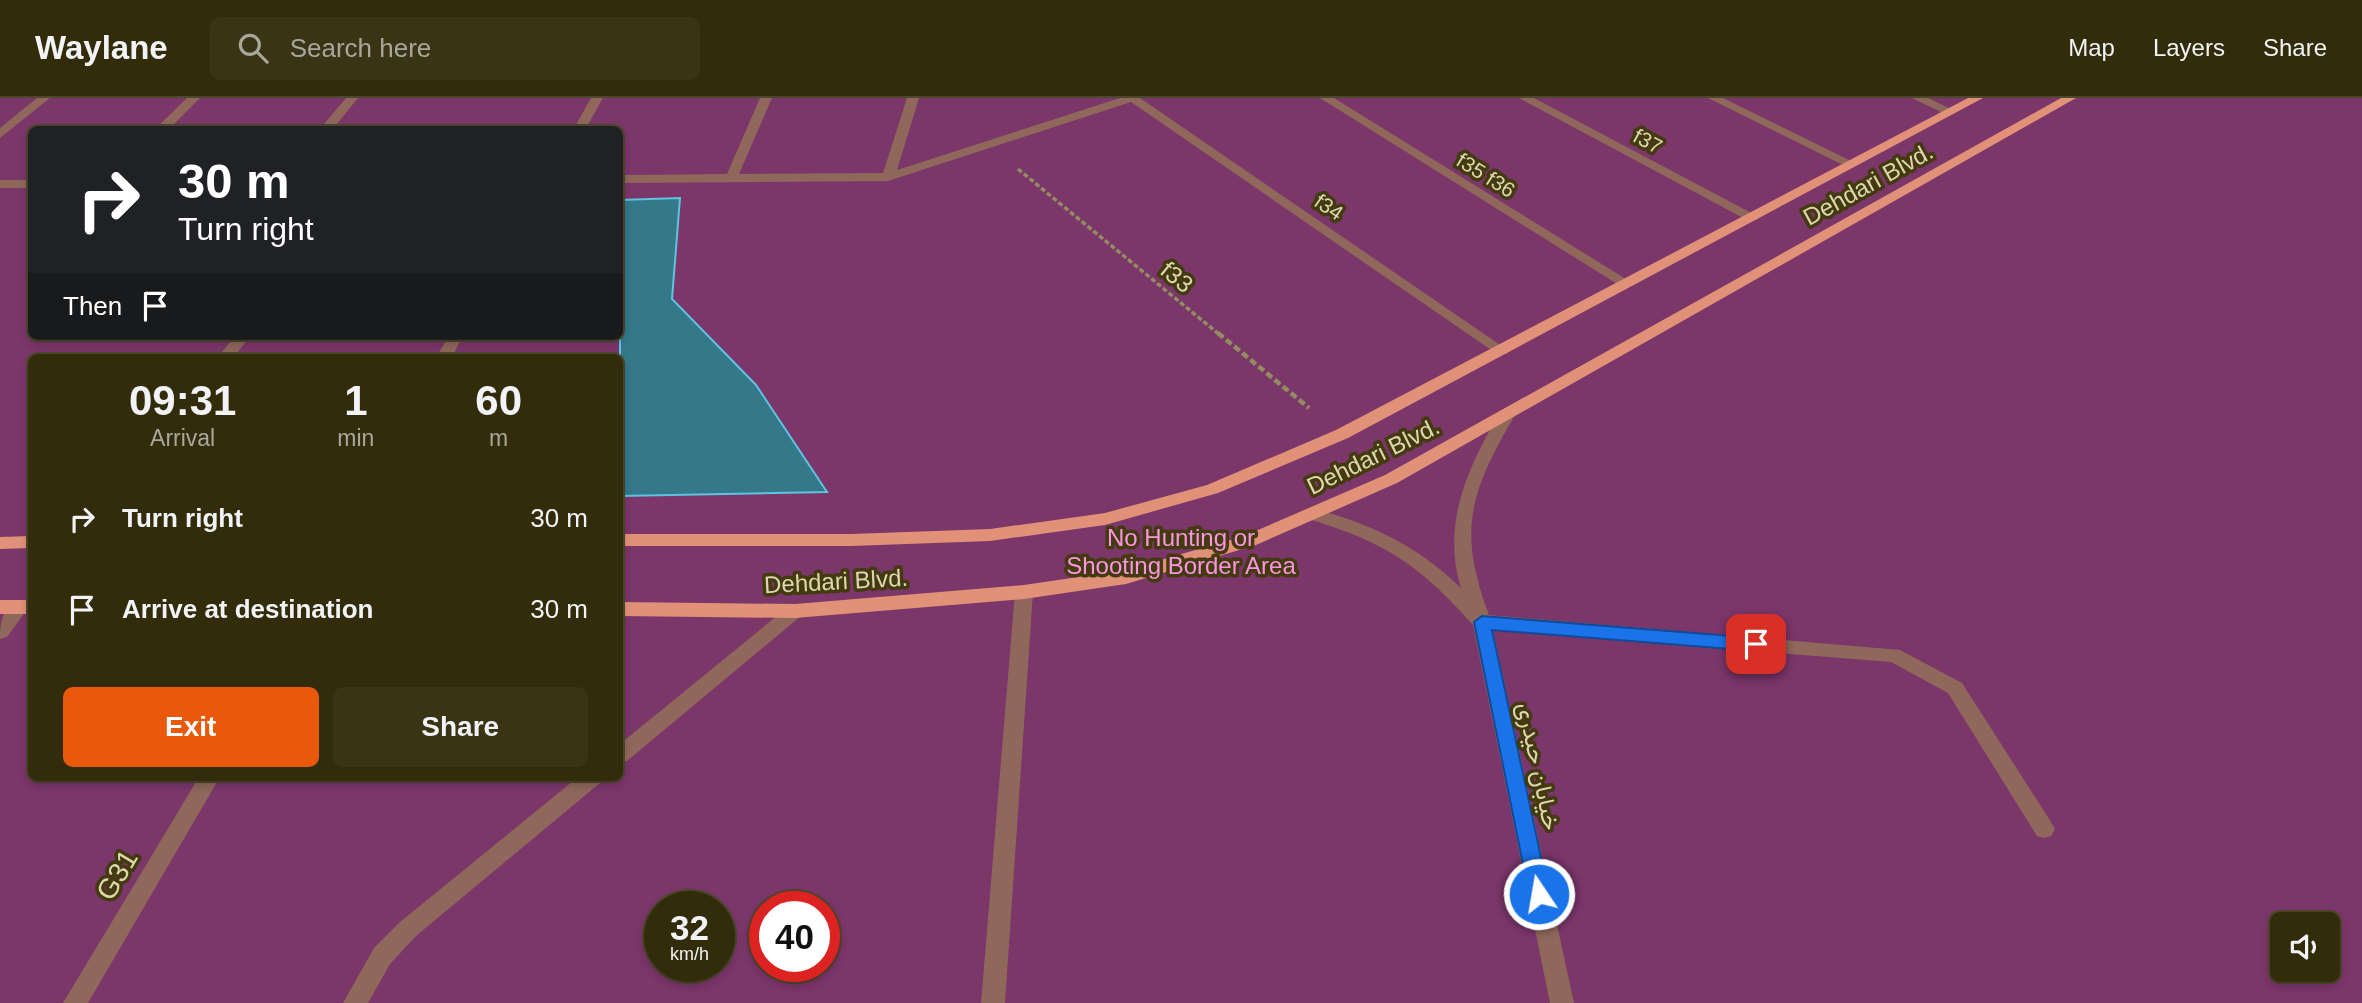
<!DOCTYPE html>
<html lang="en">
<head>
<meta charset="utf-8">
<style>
	:root { --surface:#322c0b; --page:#3a3414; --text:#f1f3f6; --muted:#a8a79d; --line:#4d482c; --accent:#ea580c }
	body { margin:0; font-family:Arial,Vazirmatn,sans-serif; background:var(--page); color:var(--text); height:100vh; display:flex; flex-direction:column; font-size:26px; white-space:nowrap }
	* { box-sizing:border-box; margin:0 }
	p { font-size:23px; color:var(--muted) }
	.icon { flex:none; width:38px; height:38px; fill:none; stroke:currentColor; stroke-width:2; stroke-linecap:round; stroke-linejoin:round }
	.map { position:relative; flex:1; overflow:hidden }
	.panel { position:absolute; left:28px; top:256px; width:595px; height:427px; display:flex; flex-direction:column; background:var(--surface); border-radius:10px; box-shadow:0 4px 10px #0003,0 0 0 2px var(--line) }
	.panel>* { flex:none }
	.guide { position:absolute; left:28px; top:28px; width:595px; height:214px; border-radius:10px; box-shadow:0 4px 10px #0003,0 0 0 2px var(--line); background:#202124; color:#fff; overflow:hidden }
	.fabs { position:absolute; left:2270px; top:814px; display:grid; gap:14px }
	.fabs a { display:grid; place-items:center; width:70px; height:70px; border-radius:10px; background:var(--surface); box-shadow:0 4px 10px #0003,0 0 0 2px var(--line); font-size:35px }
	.speed { position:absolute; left:644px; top:793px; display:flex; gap:14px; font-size:35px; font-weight:700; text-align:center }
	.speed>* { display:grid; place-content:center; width:91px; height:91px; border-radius:50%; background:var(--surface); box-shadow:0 4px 10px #0003,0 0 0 2px var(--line); line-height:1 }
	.speed small { font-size:18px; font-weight:400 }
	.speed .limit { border:10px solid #d22; background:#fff; color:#111 }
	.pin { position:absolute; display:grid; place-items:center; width:60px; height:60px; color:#fff; margin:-30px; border-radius:14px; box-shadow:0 4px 10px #0006 }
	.me { position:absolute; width:77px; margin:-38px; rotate:348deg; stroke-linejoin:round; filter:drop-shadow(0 0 5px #0008) }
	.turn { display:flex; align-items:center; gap:24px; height:147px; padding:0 35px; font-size:32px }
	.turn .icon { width:91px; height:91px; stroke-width:2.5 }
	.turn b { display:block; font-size:49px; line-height:60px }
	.then { display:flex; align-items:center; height:66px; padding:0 35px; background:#0003; gap:14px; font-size:26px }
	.eta { display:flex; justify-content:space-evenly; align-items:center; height:119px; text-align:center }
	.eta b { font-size:42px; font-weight:600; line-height:49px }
	.cta { display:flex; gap:14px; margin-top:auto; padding:14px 35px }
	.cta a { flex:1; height:80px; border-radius:10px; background:var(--accent); color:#fff; font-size:28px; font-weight:600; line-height:80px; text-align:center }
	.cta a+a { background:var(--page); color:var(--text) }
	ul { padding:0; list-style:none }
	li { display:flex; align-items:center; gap:21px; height:91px; padding:0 35px }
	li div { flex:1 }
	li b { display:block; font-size:26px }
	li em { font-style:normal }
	header { display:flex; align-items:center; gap:42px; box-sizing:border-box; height:98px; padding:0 35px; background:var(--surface); border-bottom:2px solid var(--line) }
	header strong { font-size:33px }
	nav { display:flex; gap:38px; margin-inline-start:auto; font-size:24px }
	.search { width:490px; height:63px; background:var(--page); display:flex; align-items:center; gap:18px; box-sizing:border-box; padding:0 24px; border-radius:10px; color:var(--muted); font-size:26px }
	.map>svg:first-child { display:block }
</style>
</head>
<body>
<header>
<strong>Waylane</strong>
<div class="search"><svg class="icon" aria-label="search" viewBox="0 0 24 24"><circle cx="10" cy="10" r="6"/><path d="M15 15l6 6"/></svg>Search here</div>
<nav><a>Map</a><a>Layers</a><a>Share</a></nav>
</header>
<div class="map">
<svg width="2362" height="905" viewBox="0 0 2362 905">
	<rect width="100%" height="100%" fill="#433a0f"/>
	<path fill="#7b366a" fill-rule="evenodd" d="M0 0H2362V905H0ZM32 32H620V238H32ZM32 259H620V679H32ZM660 808H719V868H660ZM765 808H824V868H765ZM2282 826H2328V872H2282Z"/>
	<path fill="#34788a" stroke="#5ec4df" stroke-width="2" d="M680 100 672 201 756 287 827 394 620 398V102Z"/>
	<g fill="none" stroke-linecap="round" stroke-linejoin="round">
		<path stroke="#938b62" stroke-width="3.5" stroke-dasharray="5 2.5" stroke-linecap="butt" d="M1018 71 1220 237"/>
		<path stroke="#938b62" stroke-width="4.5" stroke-dasharray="7 3.5" stroke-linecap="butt" d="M1218 235 1309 310"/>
		<path fill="#8f675b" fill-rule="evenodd" d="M37 0H50L0 40V30Z
			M187 0H200L168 32H154Z
			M346 0H358L332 32H319Z
			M591 0H603L585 32H573Z
			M760 0H772L739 76 883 75 907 0H919L897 72 1120 0H1140L1509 253 1507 256H1497L1131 4 888 83 620 85V77L727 76Z
			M1320 0H1334L1634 186 1627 190 1622 189Z
			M1519 0H1534L1759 119 1757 122H1747Z
			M1708 0H1723L1857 66 1847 69Z
			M1912 0H1928L1957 14 1947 17Z
			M0 82H32V90H0Z
			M235 238H250L234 259H218Z
			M449 238H463L452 259H436Z
			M1507 312 1515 317C1470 394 1457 432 1489 517L1900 552 1962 585 2051 724 2055 731 2051 738 2044 740 2037 738 1948 595 1891 564 1493 532 1574 905H1550L1473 527C1419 466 1383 443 1305 420L1302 416 1311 410C1369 425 1417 447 1461 490 1441 426 1468 368 1501 313Z
			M1024 487 1030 489 1033 494 1005 905H981L1015 494 1018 489Z
			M20 502 26 504 29 509 7 539 0 541C0 525 2 508 20 502Z
			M795 506 801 508 804 513 801 518 627 663 620 665V646L789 508Z
			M199 679H220L88 905H63Z
			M578 679H603L600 685 416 838 390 866 368 905H343L374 850 400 824Z"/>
		<path fill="#e19178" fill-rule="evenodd" d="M1968 0H1983L1348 340 1218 395 1105 427 990 443 851 448H620V436H851L990 431 1105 415 1207 387 1336 332Z
			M2061 0H2076L1397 385 1256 447 1126 486 1024 501 795 520 620 518V504L795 506 1024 487 1126 472 1244 438 1385 377Z
			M32 438V450L0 451V439Z
			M0 502H32V516H0Z"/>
	</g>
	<path fill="#1a73e8" stroke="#114b97" stroke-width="2" d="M1482 518 1756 540 1765 546 1756 553 1492 532 1549 796 1546 803 1539 805 1532 803 1529 796 1474 524Z"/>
	<g text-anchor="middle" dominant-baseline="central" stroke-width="7" stroke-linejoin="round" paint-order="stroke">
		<g font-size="21" fill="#ded6b0" stroke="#433a0f">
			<text transform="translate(1648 43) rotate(28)">f37</text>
			<text transform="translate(1486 77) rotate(32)">f35 f36</text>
			<text transform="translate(1329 109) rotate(34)">f34</text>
		</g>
		<g font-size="24" fill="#ded6b0" stroke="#433a0f">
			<text transform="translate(1868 86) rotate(-29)">Dehdari Blvd.</text>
			<text transform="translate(1177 179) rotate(39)">f33</text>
			<text transform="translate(1373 358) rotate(-26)">Dehdari Blvd.</text>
			<text transform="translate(836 483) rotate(-3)">Dehdari Blvd.</text>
			<text transform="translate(1539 668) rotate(78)">خیابان حیدری</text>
		</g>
		<g font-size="24" fill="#fb95e1" stroke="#433a0f">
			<text x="1181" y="439">No Hunting or<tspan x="1181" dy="28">Shooting Border Area</tspan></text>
		</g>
		<g font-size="28" fill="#ded6b0" stroke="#433a0f">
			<text transform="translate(117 777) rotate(-59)">G31</text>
		</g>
	</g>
</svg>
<div class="fabs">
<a><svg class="icon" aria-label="sound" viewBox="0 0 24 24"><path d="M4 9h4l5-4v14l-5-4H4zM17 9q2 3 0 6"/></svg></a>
</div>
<div class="speed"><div>32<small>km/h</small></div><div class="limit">40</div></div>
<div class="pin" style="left:1756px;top:546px;background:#d93025"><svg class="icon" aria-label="arrive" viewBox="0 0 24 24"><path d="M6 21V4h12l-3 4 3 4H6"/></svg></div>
<svg class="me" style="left:1539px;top:796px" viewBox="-20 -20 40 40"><circle r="17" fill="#1a73e8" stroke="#fff" stroke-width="3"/><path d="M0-11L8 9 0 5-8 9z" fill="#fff"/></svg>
<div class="guide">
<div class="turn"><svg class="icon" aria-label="right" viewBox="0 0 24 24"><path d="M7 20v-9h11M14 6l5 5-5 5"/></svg><div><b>30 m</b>Turn right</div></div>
<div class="then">Then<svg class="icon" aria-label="arrive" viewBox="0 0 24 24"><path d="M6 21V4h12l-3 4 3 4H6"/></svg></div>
</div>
<section class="panel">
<div class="eta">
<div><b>09:31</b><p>Arrival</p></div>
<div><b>1</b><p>min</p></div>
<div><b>60</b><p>m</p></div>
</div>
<ul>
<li><svg class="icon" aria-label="right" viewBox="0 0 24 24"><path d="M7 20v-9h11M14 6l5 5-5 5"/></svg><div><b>Turn right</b></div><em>30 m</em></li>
<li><svg class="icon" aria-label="arrive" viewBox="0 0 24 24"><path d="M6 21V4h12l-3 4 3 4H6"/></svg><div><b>Arrive at destination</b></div><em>30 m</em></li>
</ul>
<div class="cta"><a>Exit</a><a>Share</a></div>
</section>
</div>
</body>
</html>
